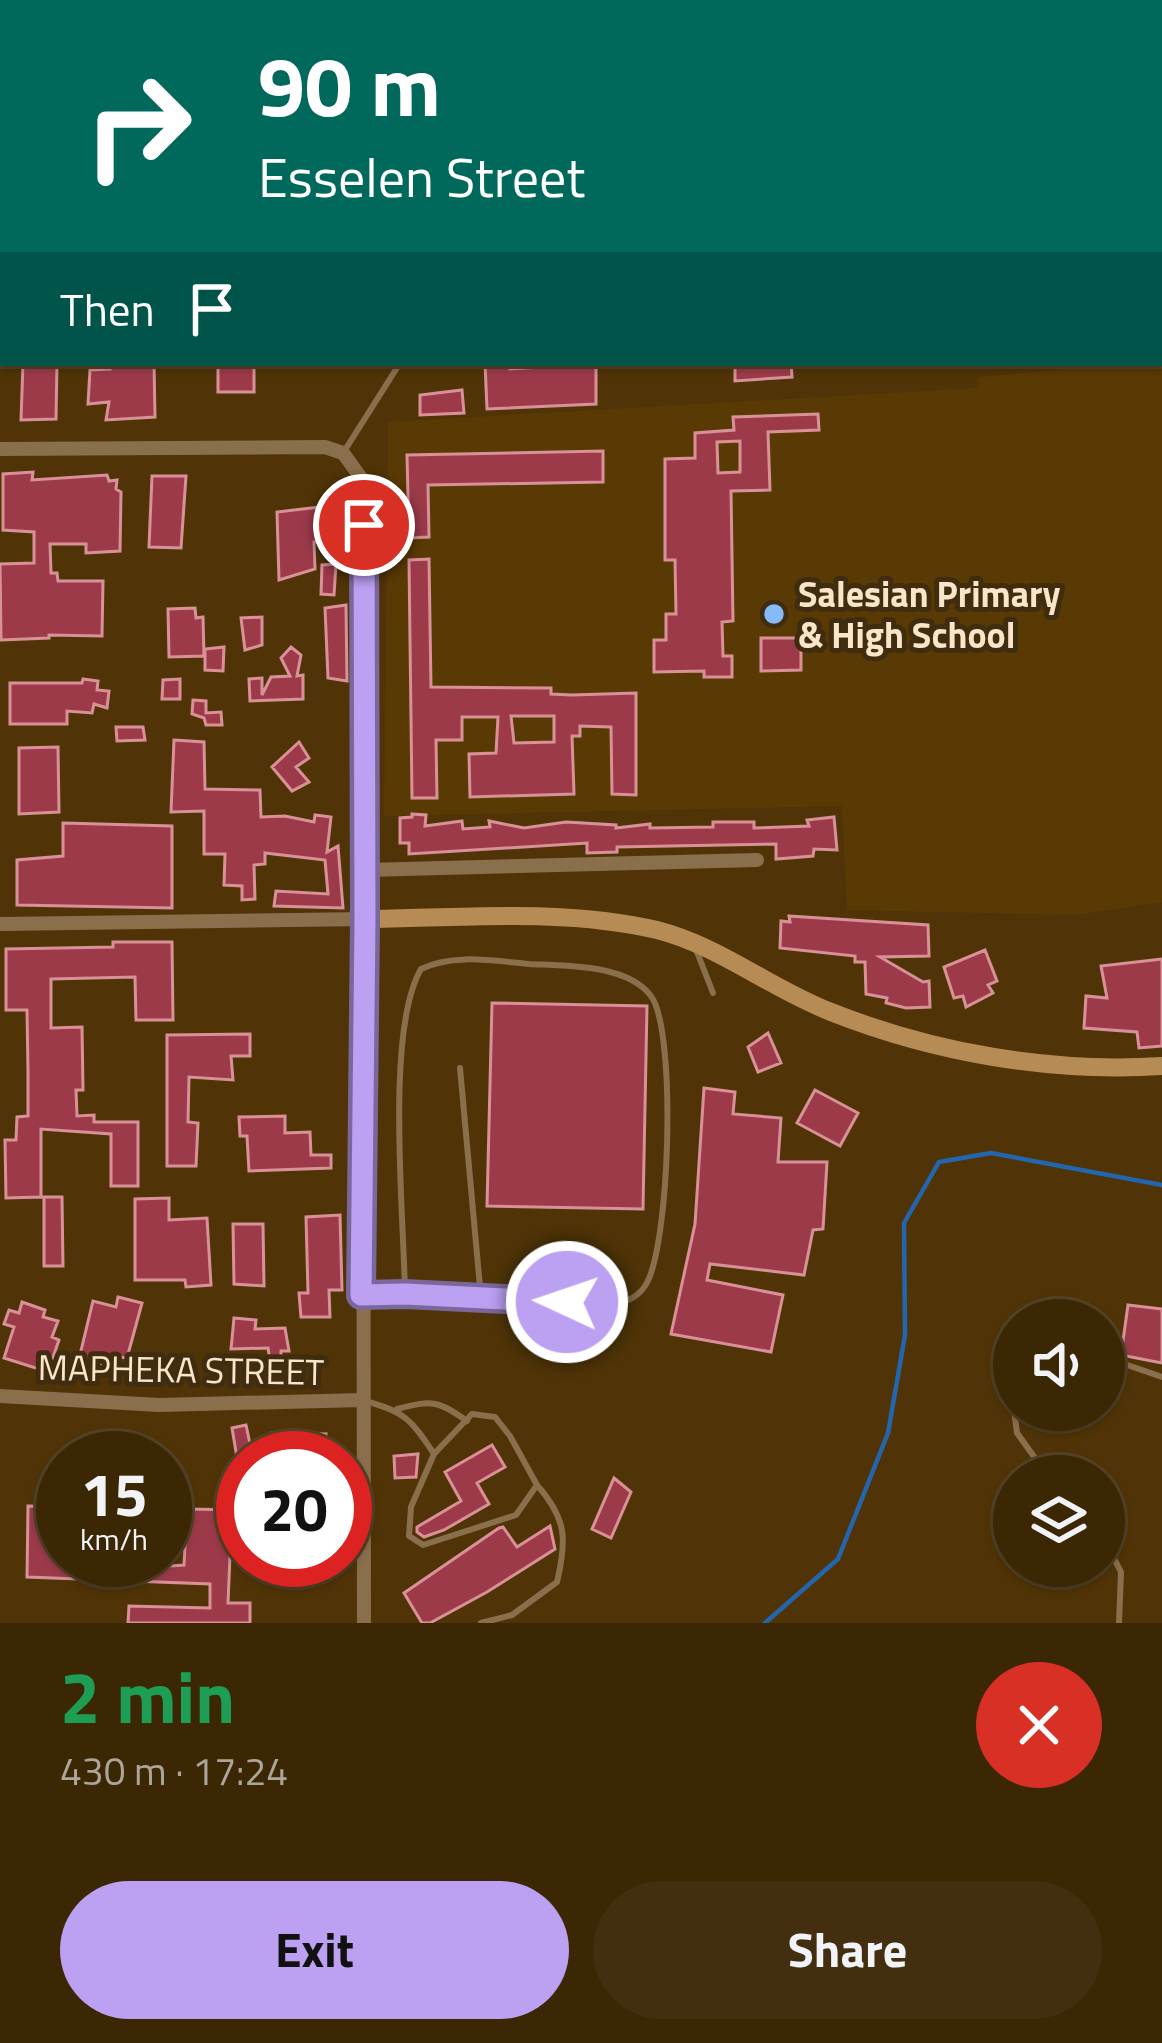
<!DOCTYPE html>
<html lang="en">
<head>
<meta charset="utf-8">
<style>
	:root { --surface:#3c2705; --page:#432f0f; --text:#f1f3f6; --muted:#aca59a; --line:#554427; --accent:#bca0f2 }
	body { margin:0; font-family:"Titillium Web",sans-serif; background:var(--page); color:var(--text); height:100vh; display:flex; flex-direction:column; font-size:45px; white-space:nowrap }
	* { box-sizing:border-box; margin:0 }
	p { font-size:39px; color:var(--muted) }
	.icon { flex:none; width:66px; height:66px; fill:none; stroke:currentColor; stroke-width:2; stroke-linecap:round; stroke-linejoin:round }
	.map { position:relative; height:1623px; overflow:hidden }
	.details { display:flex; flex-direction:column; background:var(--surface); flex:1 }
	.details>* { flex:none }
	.guide { position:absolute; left:0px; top:0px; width:1164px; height:366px; box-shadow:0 3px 9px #0004,0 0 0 3px var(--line); background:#00695c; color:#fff; overflow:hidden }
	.buttons { position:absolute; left:993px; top:1299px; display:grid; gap:24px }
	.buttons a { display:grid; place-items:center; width:132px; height:132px; border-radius:50%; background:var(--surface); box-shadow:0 3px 9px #0004,0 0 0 3px var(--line); font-size:60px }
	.speed { position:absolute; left:36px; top:1431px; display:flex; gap:24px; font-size:60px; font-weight:700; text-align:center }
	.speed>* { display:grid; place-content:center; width:156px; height:156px; border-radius:50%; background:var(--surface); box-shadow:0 3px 9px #0004,0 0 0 3px var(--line); line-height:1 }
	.speed small { font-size:30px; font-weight:400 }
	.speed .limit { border:18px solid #d22; background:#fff; color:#111 }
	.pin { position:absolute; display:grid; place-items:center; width:102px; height:102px; color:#fff; margin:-51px; border:6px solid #fff; border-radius:50%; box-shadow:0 3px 12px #0007 }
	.me { position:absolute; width:132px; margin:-66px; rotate:273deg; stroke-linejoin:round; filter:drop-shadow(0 0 9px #0008) }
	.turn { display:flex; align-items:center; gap:42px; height:252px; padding:0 60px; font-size:54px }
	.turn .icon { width:156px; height:156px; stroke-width:2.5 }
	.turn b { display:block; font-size:84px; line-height:102px }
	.then { display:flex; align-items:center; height:114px; padding:0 60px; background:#0003; gap:24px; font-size:45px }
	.round { display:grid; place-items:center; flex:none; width:126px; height:126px; border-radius:63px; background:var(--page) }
	.headline { display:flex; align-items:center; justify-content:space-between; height:204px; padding:0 60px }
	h1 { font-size:72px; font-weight:700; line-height:90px; color:#1e9e55 }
	.action { display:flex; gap:24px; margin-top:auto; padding:24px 60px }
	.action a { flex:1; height:138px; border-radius:72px; background:var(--accent); color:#111; font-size:48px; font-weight:700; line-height:138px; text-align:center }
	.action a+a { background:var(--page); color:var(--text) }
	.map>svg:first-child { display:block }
</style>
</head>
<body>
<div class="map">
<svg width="1162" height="1623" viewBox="0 0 1162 1623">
	<rect width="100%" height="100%" fill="#503407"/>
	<path fill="#5a3a04" d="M1162 361V902L1076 915 847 910 842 806 384 816 388 422 977 388 979 377Z"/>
	<path fill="#467021" d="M0 0 203 3H3V213Z
		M378 0H832L837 3H378Z"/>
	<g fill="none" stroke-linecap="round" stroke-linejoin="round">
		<path stroke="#2366ad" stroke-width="4.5" d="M765 1623 838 1559 888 1433 905 1335 904 1223 939 1162 991 1153 1162 1185"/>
	</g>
	<path fill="#9c3a4a" stroke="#d99198" stroke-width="3" fill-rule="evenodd" d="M23 363H57L56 419 21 420Z
		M110 363H154L155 417 106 420 109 402 88 404 90 370 110 369Z
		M218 363H254V392H218Z
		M485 363H510V369L596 364V404L487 409Z
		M735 363H791L792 377 735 381Z
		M462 390 464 413 420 415V395Z
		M818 414 819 430 768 432 770 490 731 491 733 621 722 622 723 656H732V677H704V671L654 672V640H666V614H676L675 560H665V459L695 458V433L734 430 733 417ZM740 441V472L718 473 717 442Z
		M603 451V482L428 485 429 537 409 538 407 455Z
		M33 472 32 480 107 475 109 481 117 480 116 489 121 492 120 551 86 553V544H50L51 573H57L58 581H103L102 636 49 635V638L1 640 0 564 34 563V532L3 530V474Z
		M152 476H186L181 548 149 547Z
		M337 505 335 541 314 542 315 569 279 580 277 512Z
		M429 559 431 687 551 688V694L572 695 636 693V795L612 794 611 727 580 726V736H572L574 794 470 797 469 754 496 753 498 717H462V740H436L437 798H412L409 560ZM511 716H554V742L514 743Z
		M336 564 334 595 321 594 322 565Z
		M346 605 347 681 328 678 325 608Z
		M195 608 196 618 203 617 204 656 169 657 168 609Z
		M262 617V645L245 650 241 618Z
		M761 638H801V670L761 671Z
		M224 647 223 671 205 670V649Z
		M291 647 301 655 297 676 303 675V699L250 701 249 679 262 678V695L271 677 290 676 281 658Z
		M83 679 98 681 97 690 109 691 107 708 94 704 92 713 67 711V724H10V683H82Z
		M180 679V699H162L163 680Z
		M193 700 206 701V713L221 712 222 725H206L204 718 192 714Z
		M116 727H143L145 740 117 741Z
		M174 740 204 742 205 789 260 790 261 817 285 816 314 822 315 815 331 817 327 852 338 846 343 908 274 906 276 891 328 894 325 860 265 853V864L254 865 255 899 242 900V886L224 885 225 854H204V811L171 812Z
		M299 742 309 758 296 767 309 782 292 791 272 767Z
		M58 747 59 812 19 814V748Z
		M412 814 426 815 425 826 462 821 463 829 490 827 489 821 524 828 566 822 616 825V828L650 824V828L713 827V822H754V828L809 826 807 820 834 817 837 850 814 849 813 856 776 859V844L617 847V852L587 853V843L409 854V843H400V818L412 817Z
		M63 823 172 826V908L17 905V860L63 856Z
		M789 916 928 925 929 956 880 957 923 982 929 981 930 1007 906 1008 886 1003 887 998 866 994 865 962H855V956L780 948 781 921 790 922Z
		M113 942H172L173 1020H136L135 977 51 979V1028L82 1027 83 1090H76L77 1116 94 1115V1122H138V1186H111V1134L41 1129V1197L6 1198 5 1140H16L17 1117 28 1116V1071L27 1010H6V949L113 947Z
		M985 950 997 981 988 985 993 993 966 1007 963 996 954 998 944 967Z
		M1162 959V1046L1139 1048 1137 1032 1084 1028 1086 996 1107 998 1101 966Z
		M492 1003 647 1006 643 1209 487 1206Z
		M768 1033 781 1063 758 1072 748 1047Z
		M250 1034V1056H231L233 1080 189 1077 188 1122 198 1123 196 1166H167V1035Z
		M704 1088 735 1092 733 1114 781 1118 778 1162H827L823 1229 813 1230 804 1275 710 1264 707 1280 783 1295 771 1352 671 1334 695 1224Z
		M815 1090 858 1113 840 1146 797 1123Z
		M285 1116V1133L310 1132 311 1155H331V1168L249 1171 247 1136H240L239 1117Z
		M44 1197H62L63 1266H44Z
		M169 1198V1220L207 1218 211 1285 186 1287 185 1280H135V1199Z
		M340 1215 342 1290H329L330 1317H301L299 1293H308L306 1217Z
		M233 1224H263L264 1286 234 1284Z
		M118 1297 142 1303 127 1358 106 1355 104 1365 79 1359 93 1301 116 1307Z
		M22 1302 45 1310 43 1317 58 1321 52 1337 59 1340 48 1372 4 1358 14 1327 4 1324 9 1310 19 1313Z
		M1128 1305 1162 1309V1363L1121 1355Z
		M234 1318 256 1320 255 1329 285 1328 289 1351H281V1359L270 1361 268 1348 231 1349Z
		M246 1425 253 1458H237L232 1428Z
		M272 1433 326 1434 325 1458H272Z
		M492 1445 505 1467 477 1483 489 1504 444 1530 424 1537 417 1532V1527L461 1501 445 1472Z
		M418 1454 416 1477 395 1478 394 1456Z
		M614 1478 631 1492 611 1538 592 1529Z
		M28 1506 63 1507V1560H156V1567L184 1565 187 1509 242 1510 241 1556H230L228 1603H250V1623H128L129 1606 210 1608V1584L27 1577Z
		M550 1526 555 1549 487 1592 430 1623H422L404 1593 499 1528 503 1527 517 1547Z
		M276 1560H322L324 1580 277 1581Z"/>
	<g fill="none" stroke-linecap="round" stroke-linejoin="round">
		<path stroke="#9d845f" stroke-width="3" stroke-dasharray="12 6" stroke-linecap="butt" d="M0 7 1 4"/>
		<path stroke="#8a6f4d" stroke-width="6" d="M345 450 400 363
			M697 952 713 993
			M460 1068 481 1298
			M361 1296 405 1294 615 1305C627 1301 638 1297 645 1286 670 1250 677 1031 651 996 627 964 566 966 529 964 494 961 454 953 421 969 385 1031 404 1216 405 1294
			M1104 1357 1162 1377
			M1014 1389V1409
			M365 1401C404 1411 412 1420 434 1454
			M397 1409C432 1400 437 1400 467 1421
			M1014 1410 1017 1433 1048 1476
			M1104 1539 1121 1572 1119 1623
			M481 1623 512 1615 557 1582C567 1540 567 1519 537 1485L516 1515 423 1545 409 1536 411 1507 434 1454 472 1414 495 1417 510 1436 537 1485"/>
		<path stroke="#8a6f4d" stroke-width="14" d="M1126 0V3
			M1161 127H1162
			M1161 208 1162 213
			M1161 243 1162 242
			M0 312 3 295
			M0 449 325 447 343 453 364 482C365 862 361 1243 364 1623
			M365 870 757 860
			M0 924 366 919
			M0 1396 159 1405 362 1400"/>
		<path stroke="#b68c54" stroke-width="18" d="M366 919C461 918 564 908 657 930 720 946 771 989 831 1012 935 1053 1050 1073 1162 1066"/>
	</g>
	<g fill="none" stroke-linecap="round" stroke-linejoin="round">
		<defs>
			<path id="route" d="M364 525 365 920 361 1295 405 1294 567 1302"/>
		</defs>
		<use href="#route" stroke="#7a689d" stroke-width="30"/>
		<use href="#route" stroke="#bca0f2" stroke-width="21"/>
	</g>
	<circle fill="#85bbfb" stroke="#402c0f" stroke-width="4.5" cx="774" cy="614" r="12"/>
	<g text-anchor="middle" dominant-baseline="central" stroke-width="10" stroke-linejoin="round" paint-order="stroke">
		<g font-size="36" font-weight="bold" fill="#fbe5ca" stroke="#402c0f" text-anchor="start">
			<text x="798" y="593">Salesian Primary<tspan x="798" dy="41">&amp; High School</tspan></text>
		</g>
		<g font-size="36" fill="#fbe5ca" stroke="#402c0f">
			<text transform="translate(181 1369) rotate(1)">MAPHEKA STREET</text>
		</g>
	</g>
</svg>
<div class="buttons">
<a><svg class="icon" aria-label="sound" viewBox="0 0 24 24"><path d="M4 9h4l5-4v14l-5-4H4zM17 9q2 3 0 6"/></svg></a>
<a><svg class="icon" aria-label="layers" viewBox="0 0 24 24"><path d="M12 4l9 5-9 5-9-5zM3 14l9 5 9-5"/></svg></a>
</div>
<div class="speed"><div>15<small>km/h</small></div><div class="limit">20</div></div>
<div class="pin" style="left:364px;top:525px;background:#d93025"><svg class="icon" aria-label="arrive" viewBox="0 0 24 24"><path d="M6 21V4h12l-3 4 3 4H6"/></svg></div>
<svg class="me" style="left:567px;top:1302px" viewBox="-20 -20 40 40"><circle r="17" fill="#bca0f2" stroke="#fff" stroke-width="3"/><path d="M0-11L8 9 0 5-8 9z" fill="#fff"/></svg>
<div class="guide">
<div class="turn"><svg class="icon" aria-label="right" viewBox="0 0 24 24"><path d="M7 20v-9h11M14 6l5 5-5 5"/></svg><div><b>90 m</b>Esselen Street</div></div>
<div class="then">Then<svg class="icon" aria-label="arrive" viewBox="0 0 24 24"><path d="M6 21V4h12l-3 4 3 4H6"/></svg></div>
</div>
</div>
<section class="details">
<div class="headline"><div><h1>2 min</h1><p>430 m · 17:24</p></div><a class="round" style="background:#d93025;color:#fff"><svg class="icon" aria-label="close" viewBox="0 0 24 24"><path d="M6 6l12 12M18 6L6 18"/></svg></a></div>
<div class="action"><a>Exit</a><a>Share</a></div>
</section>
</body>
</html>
